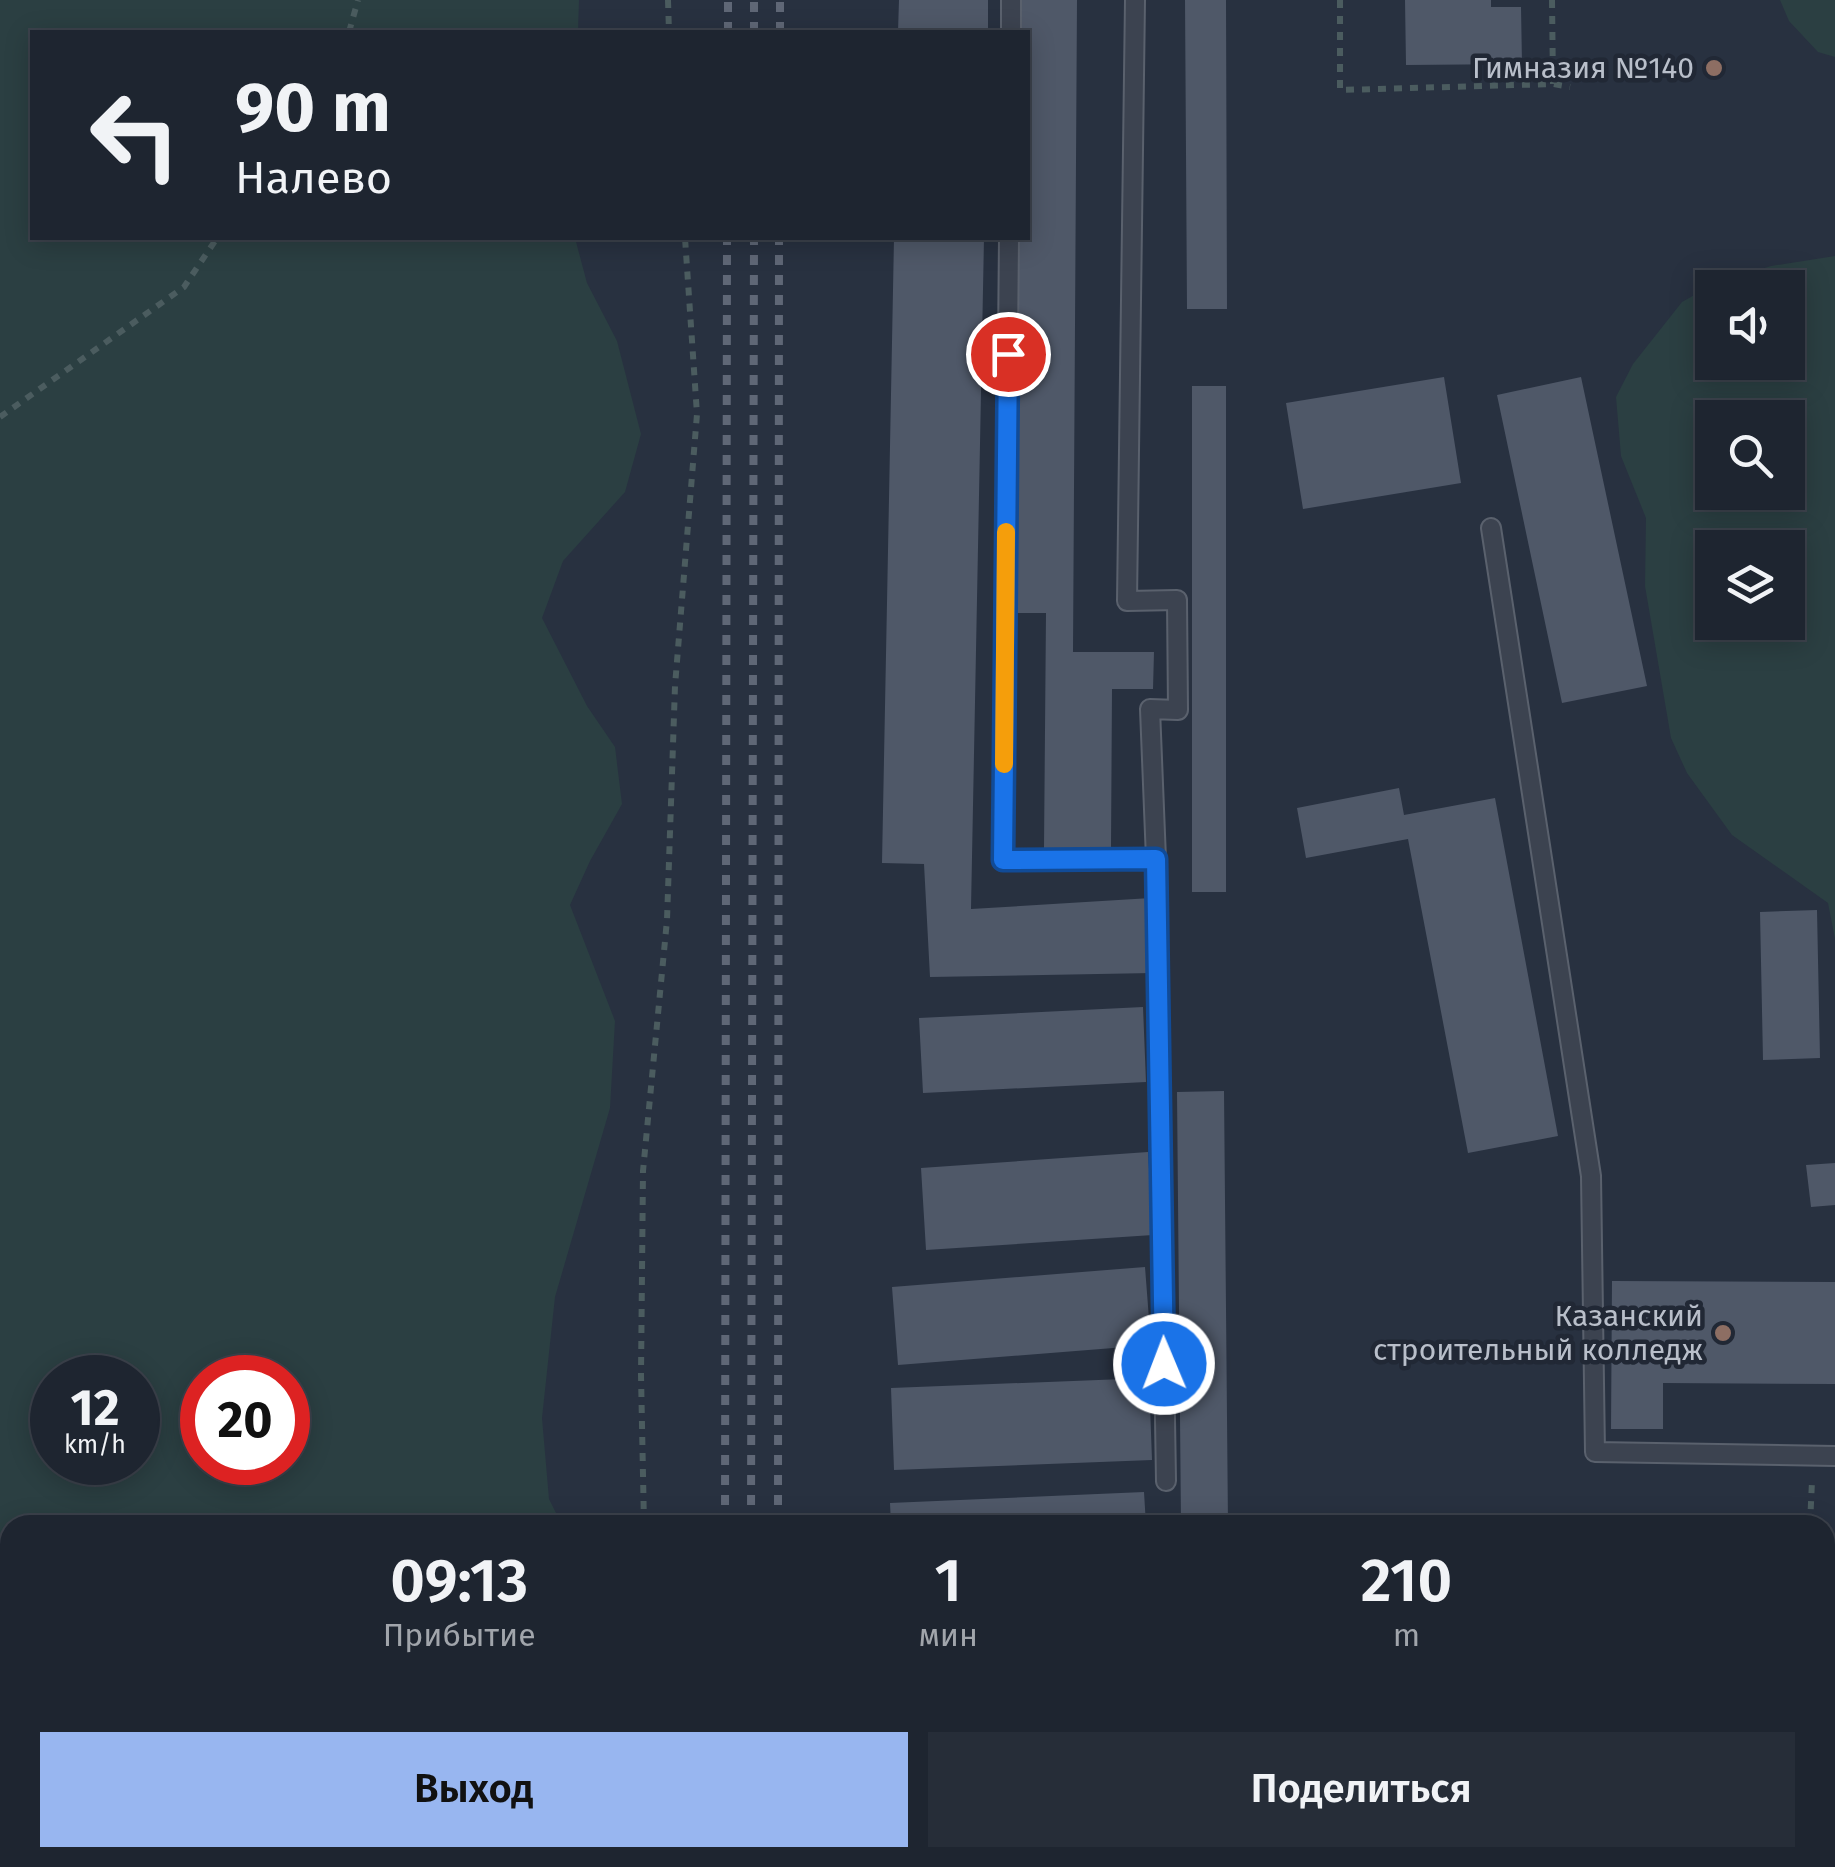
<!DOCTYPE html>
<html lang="ru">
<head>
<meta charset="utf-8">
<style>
	:root { --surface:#1e2530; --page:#262d38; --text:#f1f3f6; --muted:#a1a5ab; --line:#3c424c; --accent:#98b6f0 }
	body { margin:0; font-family:"Fira Sans",sans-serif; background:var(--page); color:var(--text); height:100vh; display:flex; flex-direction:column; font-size:38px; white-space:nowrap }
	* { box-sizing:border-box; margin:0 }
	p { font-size:32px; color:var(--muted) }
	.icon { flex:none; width:55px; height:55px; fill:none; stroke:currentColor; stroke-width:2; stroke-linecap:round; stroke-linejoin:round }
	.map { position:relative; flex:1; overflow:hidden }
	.side { position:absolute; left:0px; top:1515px; width:1835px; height:352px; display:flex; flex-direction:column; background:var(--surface); border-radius:30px 30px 0 0; box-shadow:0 5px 25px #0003,0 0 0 2px var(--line) }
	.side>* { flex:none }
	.hud { position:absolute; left:30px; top:30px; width:1000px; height:210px; border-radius:0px; box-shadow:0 5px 25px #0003,0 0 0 2px var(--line); background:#1e2530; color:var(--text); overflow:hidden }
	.buttons { position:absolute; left:1695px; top:270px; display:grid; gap:20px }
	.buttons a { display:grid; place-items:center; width:110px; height:110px; border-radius:0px; background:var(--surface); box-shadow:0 5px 25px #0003,0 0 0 2px var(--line); font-size:50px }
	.speed { position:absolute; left:30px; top:1355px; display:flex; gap:20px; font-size:50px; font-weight:700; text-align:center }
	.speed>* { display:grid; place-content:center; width:130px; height:130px; border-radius:50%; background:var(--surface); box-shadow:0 5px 25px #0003,0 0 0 2px var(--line); line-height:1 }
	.speed small { font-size:25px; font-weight:400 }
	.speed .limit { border:15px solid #d22; background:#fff; color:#111 }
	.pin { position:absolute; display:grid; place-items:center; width:85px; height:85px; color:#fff; margin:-42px; border:5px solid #fff; border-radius:50%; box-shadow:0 2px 10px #0007 }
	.me { position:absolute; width:110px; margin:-55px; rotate:359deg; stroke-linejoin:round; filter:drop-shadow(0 0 8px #0008) }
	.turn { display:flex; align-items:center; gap:35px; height:210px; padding:0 40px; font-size:45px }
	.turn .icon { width:130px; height:130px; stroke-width:2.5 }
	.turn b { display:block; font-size:70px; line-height:85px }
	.eta { display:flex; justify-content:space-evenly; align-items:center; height:170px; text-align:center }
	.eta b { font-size:60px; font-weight:600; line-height:70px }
	.button { display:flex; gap:20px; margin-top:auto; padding:20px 40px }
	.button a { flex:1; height:115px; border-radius:0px; background:var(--accent); color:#111; font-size:40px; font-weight:600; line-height:115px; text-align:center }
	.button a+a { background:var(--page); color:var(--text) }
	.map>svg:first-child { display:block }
</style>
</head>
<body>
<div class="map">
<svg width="1835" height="1867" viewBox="0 0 1835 1867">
	<rect width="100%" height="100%" fill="#283140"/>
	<path fill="#2b3f42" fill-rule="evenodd" d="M0 0H579L578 32H32V238H575L587 283 617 341 641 434 625 492 563 561 542 618 587 706 615 747 622 804 590 861 570 905 615 1021 610 1108 555 1297 542 1418 549 1499 562 1525H10V1858H635V1867H0ZM52 1378H138V1462H52ZM202 1378H288V1462H202Z
		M1780 0H1835V57L1818 52 1789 21Z
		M1835 256V939L1828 903 1732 835 1687 773 1671 738 1645 586 1646 518 1621 456 1616 397 1633 364 1682 302 1714 284 1771 266ZM1712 288H1788V362H1712ZM1712 418H1788V492H1712ZM1712 548H1788V622H1712Z
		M892 1858H1609L1627 1867H887Z"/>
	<path fill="#4f5868" d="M899 0H988V32H898Z
		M1021 0H1077L1073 652H1154L1153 689H1112L1111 848H1044L1046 613H1017L1019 238H1028V32H1021Z
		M1185 0H1226L1227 309H1187Z
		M1405 0H1491V7H1521L1522 64 1406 65Z
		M894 238H984L971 909 1151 898 1153 973 930 977 924 864 882 863Z
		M1444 377 1461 483 1303 509 1286 403Z
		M1581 377 1647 686 1562 703 1497 395Z
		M1192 386H1226V892H1192Z
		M1399 788 1404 815 1495 798 1558 1136 1468 1153 1408 839 1306 858 1297 808Z
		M1817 910 1820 1058 1763 1060 1760 912Z
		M1143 1007 1146 1082 923 1093 919 1018Z
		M1224 1091 1228 1525H1181L1177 1092Z
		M1148 1152 1153 1235 926 1250 921 1168Z
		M1835 1163V1205L1811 1207 1806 1165Z
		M1145 1267 1151 1345 898 1365 892 1287Z
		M1612 1281 1835 1282V1384L1663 1383V1429H1611Z
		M1149 1378 1152 1460 894 1470 891 1388Z
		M1144 1492 1146 1525H891L890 1503Z"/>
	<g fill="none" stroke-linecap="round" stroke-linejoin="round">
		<defs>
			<path id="lane" d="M1135 0 1127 601 1177 600 1178 710 1150 709 1156 859 1166 1481
				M1011 32V0
				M1009 238 1003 861 1156 859
				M1491 528 1591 1176 1595 1452 1835 1456"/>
		</defs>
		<use href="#lane" stroke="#5a616d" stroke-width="22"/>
		<path stroke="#4b5c5f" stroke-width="6" stroke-dasharray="8 8" stroke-linecap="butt" d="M668 0 669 32
			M1340 0V90L1553 84 1570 87
			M1552 0 1553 84
			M349 32 358 0
			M0 417 184 287 217 238
			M644 1525 641 1375 643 1171 667 920 675 686 697 414 685 238
			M1810 1525 1812 1481
			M650 1858V1867"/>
		<use href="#lane" stroke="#3c4350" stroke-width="18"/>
		<path stroke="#5f6776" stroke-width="8" stroke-dasharray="10 10" stroke-linecap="butt" d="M728 32V0
			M754 32V0
			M780 32V0
			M725 1525 727 238
			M751 1525 754 238
			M778 1525 779 238
			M724 1867V1858
			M751 1867V1858
			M778 1867V1858"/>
	</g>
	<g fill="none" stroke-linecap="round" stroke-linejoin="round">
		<defs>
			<path id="route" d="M1008 354 1003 860 1156 859 1164 1364"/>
		</defs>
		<use href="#route" stroke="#114b97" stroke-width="25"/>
		<use href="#route" stroke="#1a73e8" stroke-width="18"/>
		<path stroke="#f59e0b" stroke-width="18" d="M1004 764 1006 532"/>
	</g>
	<g fill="#8d6e63" stroke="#212835" stroke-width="4">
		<circle cx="1714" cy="68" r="10"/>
		<circle cx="1723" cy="1333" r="10"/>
	</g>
	<g text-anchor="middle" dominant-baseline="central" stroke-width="9" stroke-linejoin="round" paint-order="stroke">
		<g font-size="30" fill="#b9bfca" stroke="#212835" text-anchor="end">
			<text x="1694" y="68">Гимназия №140</text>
			<text x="1703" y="1316">Казанский<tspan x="1703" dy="34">строительный колледж</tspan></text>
		</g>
	</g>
</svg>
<div class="buttons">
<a><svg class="icon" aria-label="sound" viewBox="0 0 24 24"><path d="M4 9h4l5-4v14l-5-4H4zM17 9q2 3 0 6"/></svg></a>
<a><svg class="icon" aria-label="search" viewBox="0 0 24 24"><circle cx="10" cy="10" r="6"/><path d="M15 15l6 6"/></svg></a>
<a><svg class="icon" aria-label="layers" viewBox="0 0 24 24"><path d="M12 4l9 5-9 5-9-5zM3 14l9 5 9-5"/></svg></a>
</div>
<div class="speed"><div>12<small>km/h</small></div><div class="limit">20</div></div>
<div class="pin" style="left:1008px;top:354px;background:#d93025"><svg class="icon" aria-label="arrive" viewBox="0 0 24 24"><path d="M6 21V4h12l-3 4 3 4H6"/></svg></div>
<svg class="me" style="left:1164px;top:1364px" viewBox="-20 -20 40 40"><circle r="17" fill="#1a73e8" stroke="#fff" stroke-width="3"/><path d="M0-11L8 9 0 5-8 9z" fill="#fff"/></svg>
<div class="hud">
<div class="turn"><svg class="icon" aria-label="left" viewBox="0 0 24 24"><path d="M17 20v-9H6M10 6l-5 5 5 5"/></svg><div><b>90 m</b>Налево</div></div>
</div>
<section class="side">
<div class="eta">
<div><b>09:13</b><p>Прибытие</p></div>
<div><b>1</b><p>мин</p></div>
<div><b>210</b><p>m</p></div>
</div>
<div class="button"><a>Выход</a><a>Поделиться</a></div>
</section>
</div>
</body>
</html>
